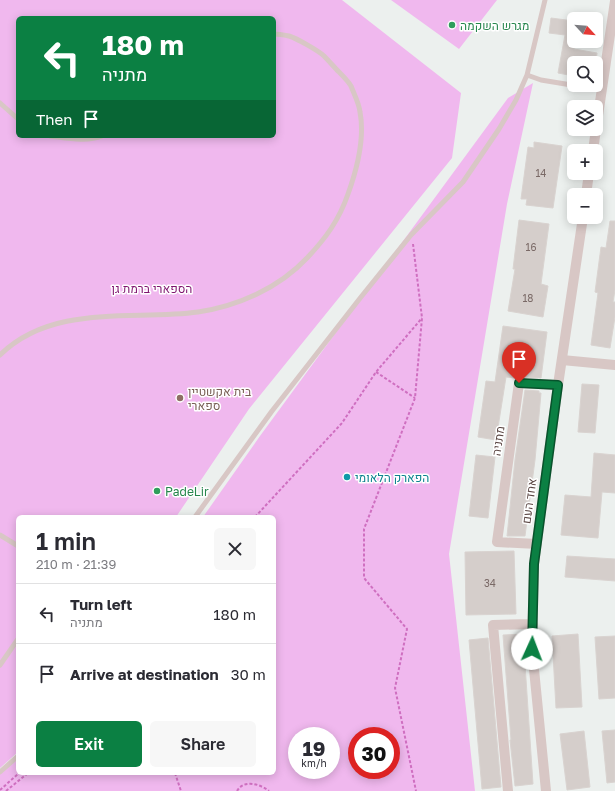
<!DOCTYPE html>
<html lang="en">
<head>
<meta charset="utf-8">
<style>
	:root { --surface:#fff; --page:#f7f7f7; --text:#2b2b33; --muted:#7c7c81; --line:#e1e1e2; --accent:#0b8043 }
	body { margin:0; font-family:"Golos Text",Heebo,sans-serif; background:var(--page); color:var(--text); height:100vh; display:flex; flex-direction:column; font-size:15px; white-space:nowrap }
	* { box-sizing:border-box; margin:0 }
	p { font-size:13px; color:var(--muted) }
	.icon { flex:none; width:22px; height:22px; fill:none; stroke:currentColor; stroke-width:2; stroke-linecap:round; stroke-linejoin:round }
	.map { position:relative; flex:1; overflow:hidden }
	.drawer { position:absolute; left:16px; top:515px; width:260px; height:260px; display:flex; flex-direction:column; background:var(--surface); border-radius:6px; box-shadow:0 2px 10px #0003 }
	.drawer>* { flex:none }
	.banner { position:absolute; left:16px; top:16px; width:260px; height:122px; border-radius:6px; box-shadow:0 2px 10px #0003; background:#0b8043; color:#fff; overflow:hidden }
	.needle { width:26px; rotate:116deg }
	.controls { position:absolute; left:567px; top:12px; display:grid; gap:8px }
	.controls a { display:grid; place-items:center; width:36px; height:36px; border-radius:6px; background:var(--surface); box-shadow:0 2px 10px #0003; font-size:20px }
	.speed { position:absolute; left:288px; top:727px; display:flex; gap:8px; font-size:20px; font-weight:700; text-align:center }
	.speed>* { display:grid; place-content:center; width:52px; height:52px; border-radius:50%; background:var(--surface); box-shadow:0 2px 10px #0003; line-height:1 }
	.speed small { font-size:10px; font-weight:400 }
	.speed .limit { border:6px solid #d22; background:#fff; color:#111 }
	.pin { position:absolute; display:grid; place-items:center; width:34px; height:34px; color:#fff; margin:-41px -17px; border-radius:50% 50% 50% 0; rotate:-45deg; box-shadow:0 0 4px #0007 }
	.pin .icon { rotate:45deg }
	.me { position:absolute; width:44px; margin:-22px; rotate:2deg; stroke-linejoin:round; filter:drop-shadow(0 0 3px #0008) }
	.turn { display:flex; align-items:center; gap:14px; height:84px; padding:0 20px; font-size:18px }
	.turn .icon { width:52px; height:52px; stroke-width:2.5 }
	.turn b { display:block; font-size:28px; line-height:34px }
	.then { display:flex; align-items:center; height:38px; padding:0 20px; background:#0003; gap:8px; font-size:15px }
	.round { display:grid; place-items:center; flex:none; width:42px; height:42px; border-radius:6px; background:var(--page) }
	.headline { display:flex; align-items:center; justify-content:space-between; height:68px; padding:0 20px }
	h1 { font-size:24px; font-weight:600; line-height:30px }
	.action { display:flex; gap:8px; margin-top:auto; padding:8px 20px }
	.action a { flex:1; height:46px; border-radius:6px; background:var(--accent); color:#fff; font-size:16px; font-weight:600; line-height:46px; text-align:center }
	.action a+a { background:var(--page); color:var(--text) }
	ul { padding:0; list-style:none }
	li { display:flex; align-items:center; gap:12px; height:60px; padding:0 20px; border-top:1px solid var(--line) }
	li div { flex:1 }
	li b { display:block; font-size:15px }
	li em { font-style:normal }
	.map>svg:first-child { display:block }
</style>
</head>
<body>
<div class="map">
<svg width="615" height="791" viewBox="0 0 615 791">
	<rect width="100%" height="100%" fill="#ecf0ee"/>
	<path fill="#f0b8ee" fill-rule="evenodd" d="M0 0H342L461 93 452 158 249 409 176 517H18V752L0 768ZM18 18H274V136H18Z
		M391 0H497L459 49Z
		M533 83 507 204 449 554 475 791H0V774L18 759V773H274V517H203L260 436 508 98ZM297 736H331V770H297ZM357 736H391V770H357Z"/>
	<path fill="#d5cecb" stroke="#d9d3d0" d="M551 18 574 21V49L597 53 596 63H574V76L558 73 565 35 549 33Z
		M534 142 562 146 553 208 526 205 527 199H521L528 147 534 148Z
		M519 220 549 224 541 284 548 286 543 317 508 311 515 269H513Z
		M610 221H615V290L613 302H615V317L610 348 591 345 598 293 595 292 601 247 606 248Z
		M503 326 547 332 541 378 519 377 515 378 506 377 496 440 478 437 486 381 495 382Z
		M582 384 599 385 595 433 578 432Z
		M525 390 539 391V393H541L535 460 525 536H507L515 460Z
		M594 453 615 455V493L602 492 598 538 561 535 565 495 591 497Z
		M476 455 495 457 488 518 469 516Z
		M514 551 516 614 466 615 465 552Z
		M567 556 615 559V581L565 577Z
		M523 634 533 784 515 786 510 740H511L503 635Z
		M578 634 582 707 556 708 552 636Z
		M615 636V698L599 699 595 637Z
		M488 638 501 787 482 789 469 640Z
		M615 730V782L607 783 602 731Z
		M584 731 590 787 567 790 560 734Z"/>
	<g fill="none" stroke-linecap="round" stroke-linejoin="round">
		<path stroke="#cf6fc0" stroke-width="2" stroke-dasharray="3 2" stroke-linecap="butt" d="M413 244 422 318 415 398 364 529V578L407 629 395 688 416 791
			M376 372 415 398
			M255 517 342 423 376 372 422 318
			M175 773 181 791
			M0 790 19 773
			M6 791 28 773
			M237 791C244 779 260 784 269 791"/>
		<path stroke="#d8c7c5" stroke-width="5" d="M545 0 527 75 541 80 602 90
			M0 103 18 119
			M50 136C67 138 87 142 102 136
			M0 355C53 303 132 321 198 312 238 306 279 288 307 258 326 238 339 220 348 194 357 169 365 138 360 112 359 103 354 94 351 86 348 81 343 76 339 72 334 67 329 61 324 56 319 51 296 38 289 36 284 35 279 34 274 34
			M195 517 272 411 361 297 411 235 463 182 499 129 516 100 527 75
			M0 535 18 546
			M0 665 18 639
			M0 772 18 756"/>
		<path stroke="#d8c7c5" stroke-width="10" d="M596 129 615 1
			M593 151 596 129
			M586 195 589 173
			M562 360 615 365
			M537 544 497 542 519 383 558 385
			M508 791 493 625 533 624
			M546 791 532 649 534 564 558 385 583 217"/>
	</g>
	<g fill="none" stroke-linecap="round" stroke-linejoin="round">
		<defs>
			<path id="route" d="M519 383 558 385 534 564 532 649"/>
		</defs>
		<use href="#route" stroke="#07532c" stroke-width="10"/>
		<use href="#route" stroke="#0b8043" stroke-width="7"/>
	</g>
	<g fill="#2e9e5b" stroke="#fff" stroke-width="1.5">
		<circle cx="452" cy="25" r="4"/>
		<circle cx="157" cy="491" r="4"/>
	</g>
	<circle fill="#8d6e63" stroke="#fff" stroke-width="1.5" cx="180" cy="398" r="4"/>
	<circle fill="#0f9aa8" stroke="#fff" stroke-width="1.5" cx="347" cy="477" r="4"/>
	<g text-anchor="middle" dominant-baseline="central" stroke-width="3" stroke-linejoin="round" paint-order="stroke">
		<g font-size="10" fill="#7a6966">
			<text x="541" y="173">14</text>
			<text x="531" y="247">16</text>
			<text x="528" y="298">18</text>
			<text x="490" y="583">34</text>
		</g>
		<g font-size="12" fill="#27864d" stroke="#fff" text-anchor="start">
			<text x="460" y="25">מגרש השקמה</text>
			<text x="165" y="491">PadeLir</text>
		</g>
		<g font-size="12" fill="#7e136e" stroke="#fff">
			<text x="152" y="288">הספארי ברמת גן</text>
		</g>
		<g font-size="12" fill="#785e54" stroke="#fff" text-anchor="start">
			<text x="188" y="391">בית אקשטיין<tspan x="188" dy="14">ספארי</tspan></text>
		</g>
		<g font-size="12" fill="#5b4744" stroke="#fff">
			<text transform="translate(498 441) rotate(-82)">מתניה</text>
			<text transform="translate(529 501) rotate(-82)">אחד העם</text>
		</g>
		<g font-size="12" fill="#0d838f" stroke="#fff" text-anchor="start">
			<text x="355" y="477">הפארק הלאומי</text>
		</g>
	</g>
</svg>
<div class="controls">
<a><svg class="needle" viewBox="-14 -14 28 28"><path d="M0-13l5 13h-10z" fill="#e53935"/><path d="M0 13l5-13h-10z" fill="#7c7c81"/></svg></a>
<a><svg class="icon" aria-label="search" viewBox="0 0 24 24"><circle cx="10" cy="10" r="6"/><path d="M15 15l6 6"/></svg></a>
<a><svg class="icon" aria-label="layers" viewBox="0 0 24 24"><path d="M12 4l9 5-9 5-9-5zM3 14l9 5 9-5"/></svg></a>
<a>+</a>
<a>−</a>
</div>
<div class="speed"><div>19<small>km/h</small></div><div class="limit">30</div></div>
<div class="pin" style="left:519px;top:383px;background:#d93025"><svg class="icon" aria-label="arrive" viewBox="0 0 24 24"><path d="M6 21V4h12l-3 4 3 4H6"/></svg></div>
<svg class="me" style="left:532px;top:649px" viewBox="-20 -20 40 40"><circle r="19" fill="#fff"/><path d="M0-13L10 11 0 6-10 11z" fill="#0b8043"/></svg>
<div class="banner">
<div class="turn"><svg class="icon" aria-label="left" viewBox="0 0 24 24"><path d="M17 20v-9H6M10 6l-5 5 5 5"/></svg><div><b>180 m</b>מתניה</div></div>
<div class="then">Then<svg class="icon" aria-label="arrive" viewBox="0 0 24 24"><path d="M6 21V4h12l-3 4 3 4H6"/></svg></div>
</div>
<section class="drawer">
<div class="headline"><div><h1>1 min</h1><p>210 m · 21:39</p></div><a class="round"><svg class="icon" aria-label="close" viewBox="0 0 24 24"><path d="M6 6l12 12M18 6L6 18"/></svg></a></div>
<ul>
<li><svg class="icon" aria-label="left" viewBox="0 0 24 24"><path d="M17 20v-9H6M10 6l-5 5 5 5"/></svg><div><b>Turn left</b><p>מתניה</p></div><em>180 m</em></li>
<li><svg class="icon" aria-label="arrive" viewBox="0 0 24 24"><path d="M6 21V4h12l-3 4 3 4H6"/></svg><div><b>Arrive at destination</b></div><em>30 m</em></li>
</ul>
<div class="action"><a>Exit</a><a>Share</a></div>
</section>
</div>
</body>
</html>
